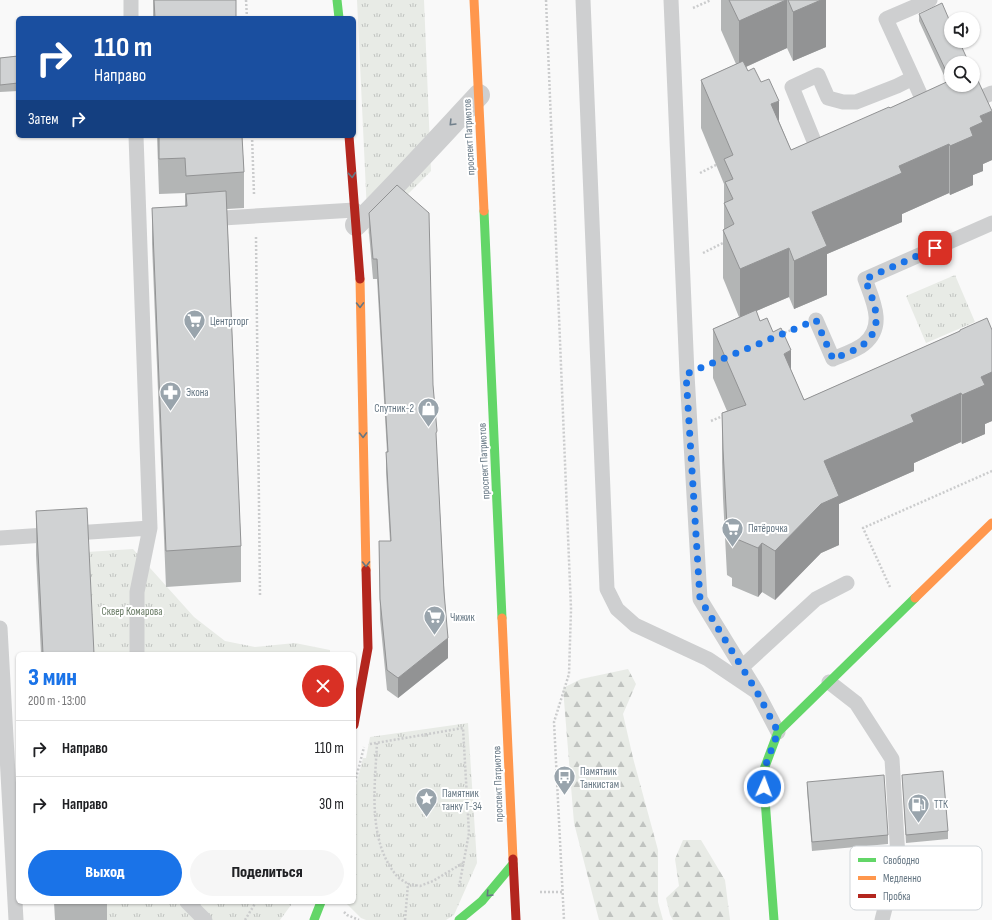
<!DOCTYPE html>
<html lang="ru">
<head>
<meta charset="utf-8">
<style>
	:root { --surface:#fff; --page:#f6f6f6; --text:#202124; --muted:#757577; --line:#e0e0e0; --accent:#1a73e8 }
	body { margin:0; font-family:"Sofia Sans Condensed",sans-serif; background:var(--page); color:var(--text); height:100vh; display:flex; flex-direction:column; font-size:15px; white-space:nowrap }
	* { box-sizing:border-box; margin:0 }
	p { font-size:13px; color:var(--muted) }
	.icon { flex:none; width:22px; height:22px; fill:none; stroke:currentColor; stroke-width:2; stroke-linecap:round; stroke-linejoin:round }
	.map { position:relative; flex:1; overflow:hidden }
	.sheet { position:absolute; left:16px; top:652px; width:340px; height:252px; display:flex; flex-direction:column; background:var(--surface); border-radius:6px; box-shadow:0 1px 3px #0004 }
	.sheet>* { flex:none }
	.top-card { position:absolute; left:16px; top:16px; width:340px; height:122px; border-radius:6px; box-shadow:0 1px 3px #0004; background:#1a4fa0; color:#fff; overflow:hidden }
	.tools { position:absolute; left:944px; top:12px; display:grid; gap:8px }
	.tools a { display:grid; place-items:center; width:36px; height:36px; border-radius:50%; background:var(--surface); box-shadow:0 1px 3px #0004; font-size:20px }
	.pin { position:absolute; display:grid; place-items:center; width:34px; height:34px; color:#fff; margin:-17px; border-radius:8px; box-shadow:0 2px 6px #0006 }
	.me { position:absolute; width:44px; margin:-22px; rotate:2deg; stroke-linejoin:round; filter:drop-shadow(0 0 3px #0008) }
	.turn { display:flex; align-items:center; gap:14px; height:84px; padding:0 12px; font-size:18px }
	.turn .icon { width:52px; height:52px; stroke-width:2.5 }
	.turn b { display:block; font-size:28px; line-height:34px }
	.then { display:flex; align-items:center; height:38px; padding:0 12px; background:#0003; gap:8px; font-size:15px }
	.round { display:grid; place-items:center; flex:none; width:42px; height:42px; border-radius:21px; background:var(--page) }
	.summary { display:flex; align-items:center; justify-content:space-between; height:68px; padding:0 12px }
	h1 { font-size:24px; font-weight:800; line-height:30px; color:var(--accent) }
	.cta { display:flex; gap:8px; margin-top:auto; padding:8px 12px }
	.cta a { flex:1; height:46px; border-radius:24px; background:var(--accent); color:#fff; font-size:16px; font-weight:800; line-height:46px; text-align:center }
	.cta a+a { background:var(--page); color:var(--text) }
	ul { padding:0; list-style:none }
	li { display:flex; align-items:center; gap:12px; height:56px; padding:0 12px; border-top:1px solid var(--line) }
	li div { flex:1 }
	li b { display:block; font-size:15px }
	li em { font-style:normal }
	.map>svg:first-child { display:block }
</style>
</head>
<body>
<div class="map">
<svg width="992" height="920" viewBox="0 0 992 920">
	<defs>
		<pattern id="grass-tufts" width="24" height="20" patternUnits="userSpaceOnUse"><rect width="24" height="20" fill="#e8ebe6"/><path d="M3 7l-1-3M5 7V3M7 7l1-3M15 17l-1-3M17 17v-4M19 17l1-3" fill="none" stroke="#c0c3c0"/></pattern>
		<pattern id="forest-firs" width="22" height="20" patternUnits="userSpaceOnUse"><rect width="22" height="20" fill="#e8ebe6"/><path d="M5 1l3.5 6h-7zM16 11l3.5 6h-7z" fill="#c0c3c0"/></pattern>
	</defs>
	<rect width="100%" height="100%" fill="#f9f9f9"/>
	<path fill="url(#grass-tufts)" d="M357 0H424L431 171 368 234Z
		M955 275 975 322 926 343 906 296Z
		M133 549 194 617 225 641 255 647 295 643 330 650V654H92L87 552Z
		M468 723 477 863 454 915 446 920H366L361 918 345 902H354V793L363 758H366L370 737Z
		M105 902H291V905L280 920H106Z"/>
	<path fill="url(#forest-firs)" d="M628 669 636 684 623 714 633 758 658 850V902L663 920H599L574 823 563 688 581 679Z
		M683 840H701L725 880 730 920H673L670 915 666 898 679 886 675 859Z"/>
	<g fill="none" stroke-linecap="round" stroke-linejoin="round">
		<path stroke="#cbcccd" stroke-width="2.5" stroke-dasharray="2 2" stroke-linecap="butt" d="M246 0 247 18
			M546 0 571 609 569 674 554 722 564 920
			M693 8 711 0
			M252 136 254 194
			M700 173 718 164
			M256 237 260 595
			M703 253 725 242
			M781 334 797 328
			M711 421 725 415
			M890 587 863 528 992 471
			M377 743C375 786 367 839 396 875 399 879 404 881 408 884
			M370 744 463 728 469 833 459 887
			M354 786 364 747
			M540 892H562
			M344 912 347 915 359 920
			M245 920 256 902
			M405 920 408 884 420 886 433 881 463 863"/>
		<path stroke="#cecfd0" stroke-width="15" d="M131 0V18
			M583 0 607 589 617 609 635 625 708 659 757 692
			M671 0 687 374 700 599 757 692 778 732
			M913 78 928 112
			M966 104 992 93
			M136 136 150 528 137 592V654
			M816 146 792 87 818 75 828 98 843 102H856L897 86 913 78 886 19 930 0
			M206 219 355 210
			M816 320 833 359C842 355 857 350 864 344 886 326 873 301 865 279L992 223
			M0 538 150 528
			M0 628 16 920
			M742 667 816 599 847 583
			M829 682 856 703 892 759 898 857 882 920
			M187 902 205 920"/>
		<path stroke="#cecfd0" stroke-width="22" d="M356 225C398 183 438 139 479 95"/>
		<path stroke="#63d668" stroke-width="9" d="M337 0 339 18
			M484 211 502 618
			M314 920 321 902
			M459 920 482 901 513 864
			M774 920 763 772 778 732 915 598"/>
		<path stroke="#ff974d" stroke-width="9" d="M474 0 484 211
			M360 279 366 570
			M915 598 992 523
			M502 618 513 859"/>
		<path stroke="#b3261e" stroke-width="9" d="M349 136 360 279
			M354 725 368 648 366 570
			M513 859 516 920"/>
	</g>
	<path fill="#b3b5b5" d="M153 0H236V18H153Z
		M721 0H826V47L793 61 787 48 746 67 748 71 779 121 791 150 890 108 947 82 919 21V14L951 63 992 160 983 164V171L973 175V185L950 195 949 193 902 214V222L827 254V295L794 309 789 297 756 311 760 321 773 332 791 370 804 400 960 331V330H992V421L985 424V434L962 444 961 442 914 463V471L839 504V545L821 553 775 600 762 592 758 597 732 586V578L727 575 723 498 722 462V413L727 411 713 378V329L739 317 723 278V230L724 229V184L701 128V80L736 64 721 30Z
		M18 56V91L0 92V58Z
		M157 136H242L244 172V208L227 209 241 546V582L166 587 152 244V208L185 207V193L159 194Z
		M369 213 433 385 448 658 398 698 387 690 380 619 379 541H390L386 472V452H387L377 279H373L369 233Z
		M36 511 94 654H41L36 555Z
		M902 775 948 831V839L906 843Z
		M807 782 888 835V844L812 851 807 790Z
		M54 902H107V920H55Z"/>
	<path fill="#929394" d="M786 0H787V48L739 70V21Z
		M821 0H826V47L793 61V12Z
		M951 73V81L948 82V75Z
		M779 101V150L771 104Z
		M992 111V160L983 164V171L973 175V185L950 195V146L970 128 980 116Z
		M949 144V193L902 214V222L827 254V295L794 309V261L812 212 899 166Z
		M789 248V297L740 318V269Z
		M791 350V399L784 354Z
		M992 366V421L985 424V434L962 444V395Z
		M961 393V442L914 463V471L839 504V545L821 553 775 600V551L824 461 911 415Z
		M762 543V592L758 597V548Z
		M448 638V658L398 698V678Z"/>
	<path fill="#d0d2d3" stroke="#929394" d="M154 0H236V18H155Z
		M729 0H786L739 21Z
		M788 0H821L793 12Z
		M942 3 951 24V41H959L969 63H951V73L948 75 919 14Z
		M18 56V83L0 85V58Z
		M743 61 748 71 754 68 761 82 769 79 779 101 771 104 791 150 889 107 890 108 951 80V85H973V70L992 111 980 116 983 122 970 128 973 136 950 146 949 144 899 166 902 173 812 212 827 246 794 261 789 248 740 269 723 230 734 224 724 203 733 199 725 182 733 179 724 159 733 155 701 80Z
		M159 136H242L244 172 186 176 185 158 159 159Z
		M397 185 429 213 433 385 437 431 436 433 444 592 448 638 398 678 387 670 380 599 379 541H391L386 452H388L377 259H373L369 213Z
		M226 191 241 546 166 551 152 208 187 206 186 194Z
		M756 310 760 321 767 318 773 332 781 328 791 350 784 354 804 400 960 331V330L987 318 992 330V372L981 377 985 385 962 395 961 393 911 415 914 422 824 461 839 496 821 504 775 551 762 543 758 548 732 537 735 531 727 526 723 449 722 413 746 405 713 329Z
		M87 508 94 654H43L36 511Z
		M943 771 948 831 906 835 902 775Z
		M884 775 888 835 812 842 807 782Z"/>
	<defs><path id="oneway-chevron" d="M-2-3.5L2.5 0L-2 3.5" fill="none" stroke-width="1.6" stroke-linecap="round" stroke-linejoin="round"/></defs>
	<use stroke="#707f8b" href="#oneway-chevron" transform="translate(452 123) rotate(134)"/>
	<g stroke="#657683">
		<use href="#oneway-chevron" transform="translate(352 175) rotate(85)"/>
		<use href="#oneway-chevron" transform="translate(360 305) rotate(89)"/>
		<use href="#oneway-chevron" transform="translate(363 435) rotate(89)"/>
		<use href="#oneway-chevron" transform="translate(366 564) rotate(89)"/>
		<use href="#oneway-chevron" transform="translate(489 894) rotate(134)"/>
	</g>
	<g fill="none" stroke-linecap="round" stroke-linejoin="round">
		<path stroke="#1a73e8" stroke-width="7" stroke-dasharray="0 12.6" d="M764 787 763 772 778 732 757 692 700 599 686 374 816 320 833 359C842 355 857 350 864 344 886 325 873 301 865 279L935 248"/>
	</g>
	<defs>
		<symbol id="supermarket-pin" viewBox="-11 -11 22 30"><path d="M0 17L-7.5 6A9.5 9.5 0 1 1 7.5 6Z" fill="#99a4ac" stroke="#fff"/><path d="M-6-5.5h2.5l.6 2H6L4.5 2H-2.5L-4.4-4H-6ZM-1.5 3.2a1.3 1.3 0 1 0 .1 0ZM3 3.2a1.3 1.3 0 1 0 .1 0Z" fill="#fff"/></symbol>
		<symbol id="pharmacy-pin" viewBox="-11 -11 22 30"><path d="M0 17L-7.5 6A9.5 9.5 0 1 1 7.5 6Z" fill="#99a4ac" stroke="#fff"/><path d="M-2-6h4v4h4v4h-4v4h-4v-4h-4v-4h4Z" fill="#fff"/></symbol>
		<symbol id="shop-pin" viewBox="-11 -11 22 30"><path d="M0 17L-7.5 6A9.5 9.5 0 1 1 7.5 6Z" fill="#99a4ac" stroke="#fff"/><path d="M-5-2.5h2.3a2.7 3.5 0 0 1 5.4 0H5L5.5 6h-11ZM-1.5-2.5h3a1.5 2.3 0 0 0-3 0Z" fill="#fff"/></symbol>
		<symbol id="bus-pin" viewBox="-11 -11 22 30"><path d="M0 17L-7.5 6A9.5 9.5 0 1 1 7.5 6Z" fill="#99a4ac" stroke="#fff"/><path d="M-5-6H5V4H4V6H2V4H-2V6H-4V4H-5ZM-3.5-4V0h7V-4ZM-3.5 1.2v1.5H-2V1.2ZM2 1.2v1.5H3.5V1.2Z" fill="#fff"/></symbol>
		<symbol id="sight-pin" viewBox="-11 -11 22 30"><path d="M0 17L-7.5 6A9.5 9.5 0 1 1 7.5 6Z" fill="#99a4ac" stroke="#fff"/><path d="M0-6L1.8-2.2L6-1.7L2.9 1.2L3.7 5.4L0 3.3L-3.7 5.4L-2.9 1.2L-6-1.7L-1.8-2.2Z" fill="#fff"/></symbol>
		<symbol id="fuel-pin" viewBox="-11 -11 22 30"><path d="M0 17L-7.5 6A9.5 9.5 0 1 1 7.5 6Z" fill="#99a4ac" stroke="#fff"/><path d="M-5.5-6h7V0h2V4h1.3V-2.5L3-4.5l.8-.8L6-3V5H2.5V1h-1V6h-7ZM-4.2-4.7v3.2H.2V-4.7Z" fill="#fff"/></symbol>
	</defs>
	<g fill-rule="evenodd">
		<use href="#supermarket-pin" x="182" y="308" width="25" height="34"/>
		<use href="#pharmacy-pin" x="158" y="380" width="25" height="34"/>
		<use href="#shop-pin" x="416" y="396" width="25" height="34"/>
		<use href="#supermarket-pin" x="720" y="516" width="25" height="34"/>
		<use href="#supermarket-pin" x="422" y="604" width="25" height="34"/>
		<use href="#bus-pin" x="552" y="764" width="25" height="34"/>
		<use href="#sight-pin" x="414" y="786" width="25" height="34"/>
		<use href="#fuel-pin" x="906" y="792" width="25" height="34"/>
	</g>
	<g text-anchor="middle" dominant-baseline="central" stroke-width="4" stroke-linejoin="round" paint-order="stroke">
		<g font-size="11" fill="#657683" stroke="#fff">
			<text transform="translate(469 137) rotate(-93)">проспект Патриотов</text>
			<text transform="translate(484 461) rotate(-93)">проспект Патриотов</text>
			<text transform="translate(498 784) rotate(-92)">проспект Патриотов</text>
		</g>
		<g font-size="11" fill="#657683" stroke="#fff" text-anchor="start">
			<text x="210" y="321">Центрторг</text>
			<text x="186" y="392">Экона</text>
			<text x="414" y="408" text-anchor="end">Спутник-2</text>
			<text x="748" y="528">Пятёрочка</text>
			<text x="450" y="617">Чижик</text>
			<text x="580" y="771">Памятник<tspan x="580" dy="13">Танкистам</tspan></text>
			<text x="442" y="793">Памятник<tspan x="442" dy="13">танку Т-34</tspan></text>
			<text x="934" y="804">ТТК</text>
		</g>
		<g font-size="11" fill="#687a64" stroke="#fff">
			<text x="132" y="611">Сквер Комарова</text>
		</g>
	</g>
	<rect x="850" y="846" width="132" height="64" rx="6" fill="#fff" stroke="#d1d6da" stroke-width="1"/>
	<rect x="858" y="858" width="18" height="4" fill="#63d668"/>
	<rect x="858" y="876" width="18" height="4" fill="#ff974d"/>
	<rect x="858" y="894" width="18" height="4" fill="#b3261e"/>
	<g font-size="11" fill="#657683">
		<text x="883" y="864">Свободно</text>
		<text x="883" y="882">Медленно</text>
		<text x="883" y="900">Пробка</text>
	</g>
</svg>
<div class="tools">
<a><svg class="icon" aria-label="sound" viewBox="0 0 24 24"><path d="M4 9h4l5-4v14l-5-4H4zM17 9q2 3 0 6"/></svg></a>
<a><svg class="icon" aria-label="search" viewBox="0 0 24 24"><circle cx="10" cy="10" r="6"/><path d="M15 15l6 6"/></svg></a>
</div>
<div class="pin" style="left:935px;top:248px;background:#d93025"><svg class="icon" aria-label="arrive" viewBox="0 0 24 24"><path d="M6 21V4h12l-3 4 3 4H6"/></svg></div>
<svg class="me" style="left:764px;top:787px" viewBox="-20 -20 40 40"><circle r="17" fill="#1a73e8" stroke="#fff" stroke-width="3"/><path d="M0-11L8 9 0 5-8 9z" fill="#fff"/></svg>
<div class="top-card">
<div class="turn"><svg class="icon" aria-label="right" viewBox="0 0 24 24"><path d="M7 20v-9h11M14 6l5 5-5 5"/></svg><div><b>110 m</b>Направо</div></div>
<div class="then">Затем<svg class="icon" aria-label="right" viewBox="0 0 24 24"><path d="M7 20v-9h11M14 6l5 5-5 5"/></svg></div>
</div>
<section class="sheet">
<div class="summary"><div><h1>3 мин</h1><p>200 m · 13:00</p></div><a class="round" style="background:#d93025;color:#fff"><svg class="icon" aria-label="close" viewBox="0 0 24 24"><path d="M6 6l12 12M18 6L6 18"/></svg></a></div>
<ul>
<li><svg class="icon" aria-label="right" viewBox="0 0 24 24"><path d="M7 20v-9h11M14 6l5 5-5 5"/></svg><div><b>Направо</b></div><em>110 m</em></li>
<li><svg class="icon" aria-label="right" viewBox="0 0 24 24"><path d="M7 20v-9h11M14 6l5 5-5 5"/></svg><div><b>Направо</b></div><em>30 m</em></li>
</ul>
<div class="cta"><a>Выход</a><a>Поделиться</a></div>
</section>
</div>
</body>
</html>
